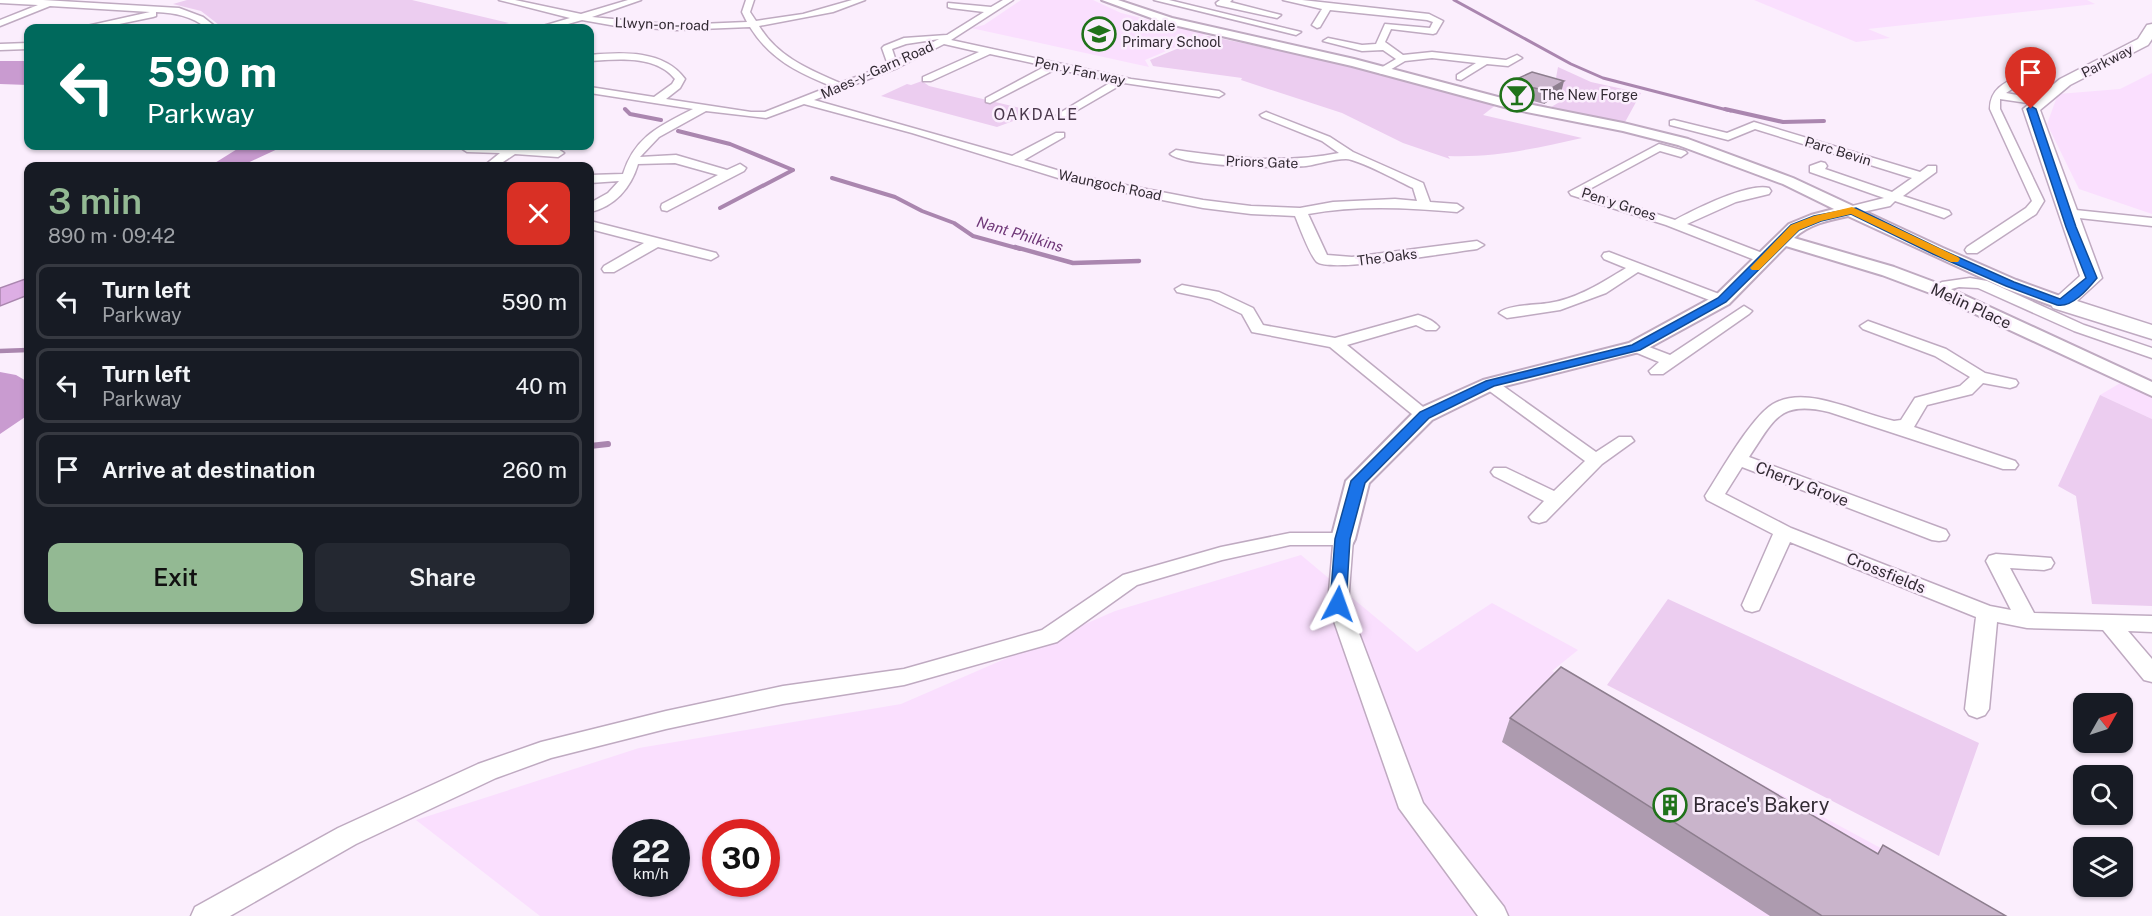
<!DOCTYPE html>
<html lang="en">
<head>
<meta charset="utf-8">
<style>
	:root { --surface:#171b24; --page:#242831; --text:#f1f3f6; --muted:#9ea1a6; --line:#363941; --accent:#93b993 }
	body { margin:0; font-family:"Public Sans",sans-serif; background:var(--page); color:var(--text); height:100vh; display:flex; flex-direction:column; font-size:22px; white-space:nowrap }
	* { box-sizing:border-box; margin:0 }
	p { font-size:20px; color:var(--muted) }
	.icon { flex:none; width:33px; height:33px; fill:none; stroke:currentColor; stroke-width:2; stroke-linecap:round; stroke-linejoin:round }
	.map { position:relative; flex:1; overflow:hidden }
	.details { position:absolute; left:24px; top:162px; width:570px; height:462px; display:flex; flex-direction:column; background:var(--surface); border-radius:12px; box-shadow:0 2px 4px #0004 }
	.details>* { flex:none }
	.hud { position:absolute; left:24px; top:24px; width:570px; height:126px; border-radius:12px; box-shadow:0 2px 4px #0004; background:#00695c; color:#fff; overflow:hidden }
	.needle { width:39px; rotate:51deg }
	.buttons { position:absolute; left:2073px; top:693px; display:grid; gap:12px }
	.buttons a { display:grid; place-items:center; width:60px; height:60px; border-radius:12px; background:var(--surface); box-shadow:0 2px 4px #0004; font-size:30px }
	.speed { position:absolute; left:612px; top:819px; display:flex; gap:12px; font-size:30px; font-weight:700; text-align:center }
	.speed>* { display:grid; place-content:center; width:78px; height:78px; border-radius:50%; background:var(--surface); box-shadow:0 2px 4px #0004; line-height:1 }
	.speed small { font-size:15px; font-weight:400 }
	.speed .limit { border:9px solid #d22; background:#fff; color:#111 }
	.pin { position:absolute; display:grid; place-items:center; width:51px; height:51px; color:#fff; margin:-62px -26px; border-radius:50% 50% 50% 0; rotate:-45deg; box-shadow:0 0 6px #0007 }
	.pin .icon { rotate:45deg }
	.me { position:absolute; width:66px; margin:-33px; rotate:4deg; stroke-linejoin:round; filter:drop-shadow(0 0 4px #0008) }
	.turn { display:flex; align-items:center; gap:21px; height:126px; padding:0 24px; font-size:27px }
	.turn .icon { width:78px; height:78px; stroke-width:2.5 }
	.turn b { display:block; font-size:42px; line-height:51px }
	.round { display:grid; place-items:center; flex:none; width:63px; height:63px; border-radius:12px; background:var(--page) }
	.head { display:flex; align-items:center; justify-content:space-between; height:102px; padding:0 24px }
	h1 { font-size:36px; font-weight:600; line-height:45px; color:var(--accent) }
	.cta { display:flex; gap:12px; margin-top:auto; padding:12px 24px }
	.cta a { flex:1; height:69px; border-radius:12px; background:var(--accent); color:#111; font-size:24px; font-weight:600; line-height:69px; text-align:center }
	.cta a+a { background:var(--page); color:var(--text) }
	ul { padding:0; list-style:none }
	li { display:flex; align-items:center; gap:18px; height:75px; margin:0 12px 9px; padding:0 12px; border:3px solid var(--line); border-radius:12px }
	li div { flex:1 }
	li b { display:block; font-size:22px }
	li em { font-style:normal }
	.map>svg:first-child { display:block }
</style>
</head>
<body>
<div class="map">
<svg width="2152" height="916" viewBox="0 0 2152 916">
	<rect width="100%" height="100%" fill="#fbeefd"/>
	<path fill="#fadffe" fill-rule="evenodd" d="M1021 0H1093L1121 13 1207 34 1145 60 1149 67 971 28 984 25Z
		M1754 0H2087L2095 4 1868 29 1890 38 1856 42Z
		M2152 73V214L2079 189 2047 124 2058 94 2120 89Z
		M2122 382 2152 395V419L2100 395Z
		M1301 555 1417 652 1492 603 1578 650 1552 671 2007 916H540L416 820 639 748 901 704 1115 611ZM626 832H676V884H626ZM716 832H766V884H716Z"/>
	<path fill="#eccdf0" d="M187 0H412L509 23 490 28H223L201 11 173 4Z
		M1208 36 1330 61 1497 104 1483 115 1582 138C1537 148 1495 158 1448 156L1450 159 1403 143 1342 113 1241 80 1242 78 1153 66 1150 60Z
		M1558 67 1591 82 1641 93 1624 124 1518 102 1522 100 1520 98 1551 107 1565 99 1559 79 1556 78Z
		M922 81 929 86 1037 112 997 127 881 96 907 84 911 85Z
		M2100 395 2152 419V606L2092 604 2076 496 2058 486Z
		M1668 599 1979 743 1939 856 1607 685Z"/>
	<path fill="#c99bd0" d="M28 61V85L0 84V61Z
		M242 146H284L241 166H210Z
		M0 372 16 375 28 382V415L0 434Z"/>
	<path fill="#ddaee4" stroke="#aa86af" stroke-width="1.5" d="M28 278V295L0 306V288Z"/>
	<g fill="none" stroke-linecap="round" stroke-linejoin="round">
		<path stroke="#aa86af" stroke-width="3" d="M1454 0 1571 64 1603 78 1731 111"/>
		<path stroke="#aa86af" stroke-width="4" d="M625 109 630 114 661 120
			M1725 109 1783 122 1824 121
			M678 131 730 144 793 170
			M224 148 241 146
			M832 178 895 197 922 211 954 223 973 236 1020 249
			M720 208 793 170"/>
		<path stroke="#aa86af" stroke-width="4.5" d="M1015 247 1073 263 1139 261
			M0 351 28 350"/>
		<path stroke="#aa86af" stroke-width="6" d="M590 446 608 444"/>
		<defs>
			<path id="minor" d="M0 0H43L179 8 203 17 217 28H207C191 16 176 13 156 12V16L153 17 100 28H86L87 26 150 12 50 6 0 26V20L38 5 0 3Z
				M499 0H515L581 14 628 0H641L592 17 676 25 747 22 742 12 746 0H754L750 12 756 21 803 14 852 0H865L833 12 759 26C778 57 808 69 840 83L888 65 882 48 884 46 904 38 947 35 984 12 951 8 948 7V3L991 7 1003 0H1013L951 40 1131 79 1219 91 1224 94 1219 97 1124 83 1062 119 1056 116 1058 114 1113 81 1056 69 990 103 986 102V98L1046 66 990 54 931 81H923V77L979 52 944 44 897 68 814 100 1012 156 1056 133H1064V137L1024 160 1073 175 1203 200 1251 206 1300 208 1333 202 1395 199 1417 201 1413 188C1400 182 1358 159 1346 159 1333 159 1319 164 1306 166 1283 168 1185 167 1170 154L1176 150C1230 158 1285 164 1339 153L1322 141 1262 117 1260 115 1266 112 1330 137 1353 152 1423 183 1430 202 1457 204 1463 208 1457 212C1407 208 1358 205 1308 214L1327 255 1352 257 1477 241 1484 245 1477 249C1453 252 1331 273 1317 262 1310 256 1299 225 1295 216L1251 214 1203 208 1071 182 912 133 804 104 766 118 706 111 659 137 640 157 676 155 727 170 740 164 746 168 744 171 667 211 662 210 661 207 662 204 718 175 675 163 638 164C631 188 614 207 590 212V203L608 193 619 181 590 183V175L623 174C635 136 660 126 693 109L590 93V87L654 97 672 84 675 79C656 55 618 59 590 61V55C622 52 664 50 685 79L680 88 666 99 751 112H765L831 86C797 72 770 59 750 27L676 30 616 26 582 20 554 28H542L543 26 570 18ZM939 39 896 61 892 49 906 44Z
				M1154 0H1169L1301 32 1296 35Z
				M1220 0H1232L1230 2 1281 15 1277 18 1217 5 1216 3Z
				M1283 0H1302L1429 14 1443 21 1436 33 1433 34 1391 29 1385 42 1403 55 1432 52 1506 60 1517 55 1522 58 1508 66 1487 64 1461 80 1457 79V75L1476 63 1432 58 1405 61 1383 74 1379 73V69L1396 59 1383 50 1362 51 1323 41 1328 38 1362 45 1376 44 1385 24 1430 28 1433 22 1427 20 1330 10 1320 27 1317 28 1312 25 1322 9Z
				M28 43V49L0 50V44Z
				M2023 74 2032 76 2006 93 2040 99 2045 102 2040 105 2000 99V109L2044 201 2036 214 1977 253H1967L1965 250 1967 247 2026 208 2032 201 1990 109C1990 88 2006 82 2023 74Z
				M1674 120 1727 133 1754 122 1920 172 1928 166H1936V172L1903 196 1949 211 1951 214 1944 218 1895 201 1890 206 1853 214 1848 213 1847 210 1848 207 1884 198 1810 172V166L1821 162 1825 163 1827 166 1825 169 1892 192 1912 178 1755 129 1728 140 1670 125V121Z
				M1659 144 1685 151 1687 153 1681 157 1660 151 1586 191 1675 220C1696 209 1747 183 1769 188L1771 191 1769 194 1736 202 1687 224 1770 256 1772 259 1770 262H1760L1666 225 1571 195 1569 192Z
				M463 146 558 149 564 153 558 157 515 154 497 166H484L500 153 467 152 461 148Z
				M2066 209 2152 218V226L2061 216 2059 213Z
				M590 221 716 253 718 256 711 260 658 247 614 272H604L602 269 604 266 644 243 590 229Z
				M1609 252 1727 297 1729 300 1722 304 1717 303 1638 272 1606 293 1560 310 1507 318 1499 313C1507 305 1537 305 1549 303 1577 299 1603 282 1626 268L1604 259 1602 256 1604 253Z
				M1970 278 1987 281 2084 325 2152 348V358L2074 331 1978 288 1959 287 1936 293 1929 289 1942 282Z
				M1182 285 1219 292 1253 308 1263 325 1335 338 1418 315C1425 317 1434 321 1439 327L1436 330H1426L1416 325 1347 345 1433 415 1430 419H1418L1330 347 1252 332 1242 314 1210 299 1177 292 1175 289Z
				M1744 306 1752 311 1749 314 1663 374H1651L1649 371 1659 362 1630 350 1628 347 1636 342 1670 355Z
				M1868 321 1946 349 1985 373 2016 380 2018 383 2016 386 2010 388 1983 383 1972 394 1927 405 1914 427 2015 461 2018 465 2015 469H2003L1829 412C1779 400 1774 420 1749 457L1946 530 1949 535 1946 540 1939 541 1932 540 1742 467 1725 494 1791 528 1990 606 2011 610 1986 561 1989 556 1996 554 2051 558 2054 563 2051 568 2044 570 2010 568 2034 613 2152 616V632L2128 631 2152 659V682L2144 680 2103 630 2027 628 1997 622 1989 709 1985 715 1977 718 1969 715 1965 709 1976 617 1790 542 1759 610 1752 612 1745 610 1742 605 1773 534 1707 500 1705 496C1720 473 1751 417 1773 404 1787 396 1803 396 1818 399 1844 404 1869 415 1894 421L1901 420 1915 398 1960 386 1970 377 1935 356 1863 329 1860 326Z
				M1490 379 1496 381 1596 452 1619 437H1631L1634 441 1602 464 1546 521 1539 523 1532 521 1529 517 1544 501 1494 476 1491 472 1494 468H1506L1554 491 1585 461 1484 387 1482 384 1484 381Z
				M1290 533H1343L1350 534 1353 539 1348 604 1423 803 1504 907 1508 916H1478L1399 808 1328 604 1333 545H1290L1222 560 1137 585 1057 642 904 685 783 704 666 729 551 758 496 778 356 844 230 916H191L195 907 338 828 478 764 541 742 666 711 783 686 904 669 1042 630 1123 575 1221 547Z"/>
			<path id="tertiary" d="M1102 0H1118L1172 18 1354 59 1513 101 1623 123 1688 139 1793 178 1943 248 2016 280 2068 299 2070 303 2068 307 2061 309 2004 288 1848 216C1829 220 1809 224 1794 238L1894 267 1942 285 2152 382V396L1930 293 1882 275 1786 246 1729 304 1643 351 1497 388 1432 420 1369 483 1355 539 1352 545 1343 547 1334 545 1331 539 1346 481 1416 410 1483 380 1629 343 1715 296 1789 224 1811 215 1834 209 1783 184 1678 145 1623 131 1512 109 1352 66 1165 23Z"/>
			<path id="secondary" d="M2152 24V39L2148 45 2070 85 2040 110 2102 278 2077 301 2152 325V339L2053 308 2050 303 2080 276 2023 109 2060 79 2138 39 2147 25Z"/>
		</defs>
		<use href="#minor" stroke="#bfaac1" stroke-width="3"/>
		<use href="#tertiary" stroke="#bfaac1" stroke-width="4"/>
		<use href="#secondary" stroke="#bfaac1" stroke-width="3"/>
		<use href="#minor" fill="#fff" fill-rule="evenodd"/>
		<use href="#tertiary" fill="#fff" fill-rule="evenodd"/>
		<use href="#secondary" fill="#fff" fill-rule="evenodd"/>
	</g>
	<path fill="#ad9baf" d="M1510 82 1561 93 1544 104 1507 94Z
		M1510 718 1877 854 1883 845 2006 916H1770L1502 742Z"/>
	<path fill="#8d7e8e" d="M1564 81 1561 93 1544 104 1547 91Z"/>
	<path fill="#c9b4cb" stroke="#8d7e8e" stroke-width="1.5" d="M1532 72 1564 81 1547 91 1510 82Z
		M1561 667 1878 854 1883 845 2006 916H1822L1510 718Z"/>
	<path fill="#1a73e8" stroke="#114b97" stroke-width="1.5" d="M2031 106 2036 109 2076 227 2097 278C2088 289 2072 308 2057 305L2006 286 1933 254 1851 214 1821 221 1799 230 1726 302 1640 350 1494 386 1429 418 1365 483 1350 539 1346 604 1344 608H1333L1330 604 1335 539 1351 481 1420 412 1486 381 1632 345 1718 298 1791 225 1814 216 1856 208 1940 249 2014 282 2060 299 2086 278 2066 227 2027 109Z"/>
	<path fill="#f59e0b" d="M1852 207 1958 257 1960 259 1958 262H1951L1851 214 1821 221 1799 230 1759 270H1752L1750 268 1791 225 1814 216Z"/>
	<defs>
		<symbol id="school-ring" viewBox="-11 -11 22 22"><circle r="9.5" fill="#fbeefd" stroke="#20721a" stroke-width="1.5"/><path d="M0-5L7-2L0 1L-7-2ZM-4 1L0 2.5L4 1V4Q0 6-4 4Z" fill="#20721a"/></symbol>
		<symbol id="bar-ring" viewBox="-11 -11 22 22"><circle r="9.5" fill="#fbeefd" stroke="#20721a" stroke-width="1.5"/><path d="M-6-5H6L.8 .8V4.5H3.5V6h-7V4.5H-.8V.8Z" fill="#20721a"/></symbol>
		<symbol id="building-ring" viewBox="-11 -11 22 22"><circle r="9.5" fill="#fbeefd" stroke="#20721a" stroke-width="1.5"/><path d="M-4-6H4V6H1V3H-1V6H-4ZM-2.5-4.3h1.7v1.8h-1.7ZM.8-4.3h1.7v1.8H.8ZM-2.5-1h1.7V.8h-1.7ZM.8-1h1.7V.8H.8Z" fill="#20721a"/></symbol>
	</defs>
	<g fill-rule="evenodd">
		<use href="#school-ring" x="1080" y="15" width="38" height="38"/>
		<use href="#bar-ring" x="1498" y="76" width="38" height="38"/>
		<use href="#building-ring" x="1651" y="786" width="38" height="38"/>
	</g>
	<g text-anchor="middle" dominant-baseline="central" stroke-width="5" stroke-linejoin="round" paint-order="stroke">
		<g font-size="14" fill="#322a33" stroke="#fbeefd">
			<text transform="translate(662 24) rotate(2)">Llwyn-on-road</text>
			<text transform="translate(2107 61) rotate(-27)">Parkway</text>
			<text transform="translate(877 70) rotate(-24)">Maes-y-Garn Road</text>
			<text transform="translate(1080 71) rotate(12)">Pen y Fan way</text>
			<text transform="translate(1838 151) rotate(17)">Parc Bevin</text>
			<text transform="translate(1262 162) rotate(2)">Priors Gate</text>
			<text transform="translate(1110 185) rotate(12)">Waungoch Road</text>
			<text transform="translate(1619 204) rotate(18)">Pen y Groes</text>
			<text transform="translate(1387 257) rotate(-7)">The Oaks</text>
		</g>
		<g font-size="14" fill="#322a33" stroke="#fbeefd" text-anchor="start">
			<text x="1122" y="26">Oakdale<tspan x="1122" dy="16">Primary School</tspan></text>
			<text x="1540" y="95">The New Forge</text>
		</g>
		<g font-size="15" font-style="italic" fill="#6e3677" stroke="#fbeefd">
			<text transform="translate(1020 234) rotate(17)">Nant Philkins</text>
		</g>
		<g font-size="16" letter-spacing="1.5" fill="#4a384c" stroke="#fbeefd">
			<text x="1036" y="114">OAKDALE</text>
		</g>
		<g font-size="16" fill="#322a33" stroke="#fbeefd">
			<text transform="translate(1971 306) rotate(25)">Melin Place</text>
			<text transform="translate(1802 484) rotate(21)">Cherry Grove</text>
			<text transform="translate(1886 573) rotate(22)">Crossfields</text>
		</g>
		<g font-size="20" fill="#322a33" stroke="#fbeefd" text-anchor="start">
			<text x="1693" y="805">Brace's Bakery</text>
		</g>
	</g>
</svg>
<div class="buttons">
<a><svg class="needle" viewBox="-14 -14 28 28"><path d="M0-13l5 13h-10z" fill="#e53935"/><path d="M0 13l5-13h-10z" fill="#9ea1a6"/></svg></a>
<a><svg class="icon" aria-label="search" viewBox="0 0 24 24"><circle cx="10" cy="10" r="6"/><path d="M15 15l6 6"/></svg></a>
<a><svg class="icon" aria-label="layers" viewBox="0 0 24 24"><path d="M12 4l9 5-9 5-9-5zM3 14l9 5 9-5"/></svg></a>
</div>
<div class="speed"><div>22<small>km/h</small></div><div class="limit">30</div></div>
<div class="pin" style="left:2031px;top:109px;background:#d93025"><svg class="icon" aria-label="arrive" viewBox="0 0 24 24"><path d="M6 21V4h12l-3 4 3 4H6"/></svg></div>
<svg class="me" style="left:1338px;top:604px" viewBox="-20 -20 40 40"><path d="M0-17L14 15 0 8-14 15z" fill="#1a73e8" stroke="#fff" stroke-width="4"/></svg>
<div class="hud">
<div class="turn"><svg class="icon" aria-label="left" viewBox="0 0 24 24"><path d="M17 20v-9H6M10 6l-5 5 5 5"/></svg><div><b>590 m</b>Parkway</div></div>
</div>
<section class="details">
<div class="head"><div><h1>3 min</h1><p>890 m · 09:42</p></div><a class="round" style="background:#d93025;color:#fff"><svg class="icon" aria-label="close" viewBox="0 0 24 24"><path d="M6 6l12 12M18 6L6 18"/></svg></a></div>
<ul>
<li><svg class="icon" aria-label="left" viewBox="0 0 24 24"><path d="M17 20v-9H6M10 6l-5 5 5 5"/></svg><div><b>Turn left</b><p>Parkway</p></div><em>590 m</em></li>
<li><svg class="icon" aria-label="left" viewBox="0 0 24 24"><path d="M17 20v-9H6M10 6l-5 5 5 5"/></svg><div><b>Turn left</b><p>Parkway</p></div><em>40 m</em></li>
<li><svg class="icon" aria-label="arrive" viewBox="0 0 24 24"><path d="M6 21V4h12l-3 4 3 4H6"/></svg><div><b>Arrive at destination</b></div><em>260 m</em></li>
</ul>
<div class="cta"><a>Exit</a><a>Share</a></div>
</section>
</div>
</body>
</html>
